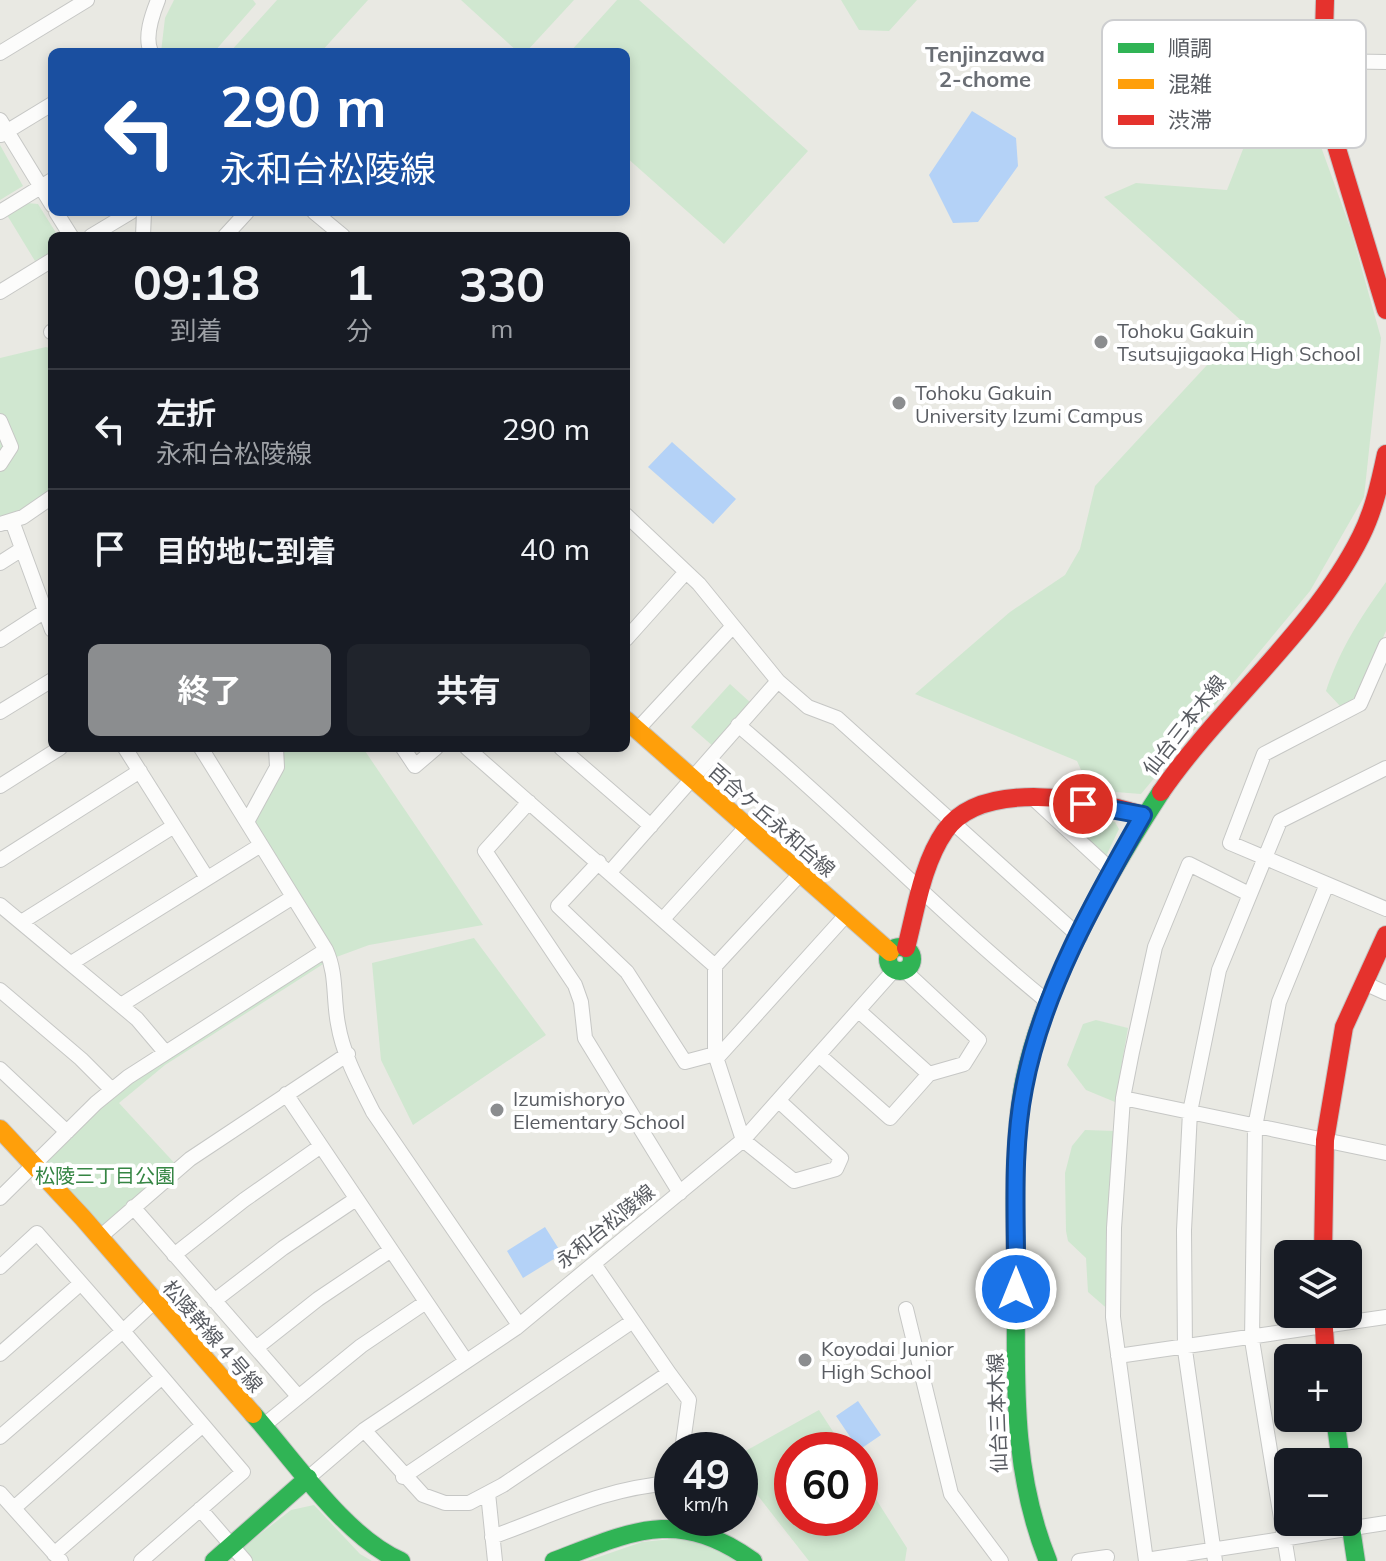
<!DOCTYPE html>
<html lang="ja">
<head>
<meta charset="utf-8">
<style>
	:root { --surface:#171b24; --page:#20242c; --text:#f1f3f6; --muted:#9ea1a6; --line:#363941; --accent:#8b8d8f }
	body { margin:0; font-family:Mulish,"Noto Sans JP",sans-serif; background:var(--page); color:var(--text); height:100vh; display:flex; flex-direction:column; font-size:30px; white-space:nowrap }
	* { box-sizing:border-box; margin:0 }
	p { font-size:26px; color:var(--muted) }
	.icon { flex:none; width:44px; height:44px; fill:none; stroke:currentColor; stroke-width:2; stroke-linecap:round; stroke-linejoin:round }
	.map { position:relative; flex:1; overflow:hidden }
	.drawer { position:absolute; left:48px; top:232px; width:582px; height:520px; display:flex; flex-direction:column; background:var(--surface); border-radius:12px; box-shadow:0 4px 12px #0003 }
	.drawer>* { flex:none }
	.top-card { position:absolute; left:48px; top:48px; width:582px; height:168px; border-radius:12px; box-shadow:0 4px 12px #0003; background:#1a4fa0; color:#fff; overflow:hidden }
	.tools { position:absolute; left:1274px; top:1240px; display:grid; gap:16px }
	.tools a { display:grid; place-items:center; width:88px; height:88px; border-radius:12px; background:var(--surface); box-shadow:0 4px 12px #0003; font-size:40px }
	.speed { position:absolute; left:654px; top:1432px; display:flex; gap:16px; font-size:40px; font-weight:700; text-align:center }
	.speed>* { display:grid; place-content:center; width:104px; height:104px; border-radius:50%; background:var(--surface); box-shadow:0 4px 12px #0003; line-height:1 }
	.speed small { font-size:20px; font-weight:400 }
	.speed .limit { border:12px solid #d22; background:#fff; color:#111 }
	.pin { position:absolute; display:grid; place-items:center; width:68px; height:68px; color:#fff; margin:-34px; border:4px solid #fff; border-radius:50%; box-shadow:0 2px 8px #0007 }
	.me { position:absolute; width:88px; margin:-44px; rotate:0deg; stroke-linejoin:round; filter:drop-shadow(0 0 6px #0008) }
	.turn { display:flex; align-items:center; gap:28px; height:168px; padding:0 40px; font-size:36px }
	.turn .icon { width:104px; height:104px; stroke-width:2.5 }
	.turn b { display:block; font-size:56px; line-height:68px }
	.eta { display:flex; justify-content:space-evenly; align-items:center; height:136px; text-align:center }
	.eta b { font-size:48px; font-weight:700; line-height:56px }
	.cta { display:flex; gap:16px; margin-top:auto; padding:16px 40px }
	.cta a { flex:1; height:92px; border-radius:12px; background:var(--accent); color:#fff; font-size:32px; font-weight:700; line-height:92px; text-align:center }
	.cta a+a { background:var(--page); color:var(--text) }
	ul { padding:0; list-style:none }
	li { display:flex; align-items:center; gap:24px; height:120px; padding:0 40px; border-top:2px solid var(--line) }
	li div { flex:1 }
	li b { display:block; font-size:30px }
	li em { font-style:normal }
	.map>svg:first-child { display:block }
</style>
</head>
<body>
<div class="map">
<svg width="1386" height="1561" viewBox="0 0 1386 1561">
	<rect width="100%" height="100%" fill="#e9e9e3"/>
	<path fill="#d0e7d0" d="M174 0H253L256 4 214 52H161L165 18Z
		M277 0H368L321 52H230Z
		M461 0H574L526 52H518Z
		M617 0H639L808 151 724 244 626 157V52H570Z
		M841 0H917L889 31 859 30Z
		M1247 139 1320 144 1351 230 1381 338 1364 497 1310 591 1141 794 1090 790 1077 761 915 694 1010 612 1065 575 1080 549 1095 486 1245 324 1104 197 1136 183 1227 190Z
		M0 145 23 186 0 200Z
		M27 203 38 204 58 236H52V251L35 261 7 215Z
		M46 347 52 349V500L0 524V358Z
		M1386 582V631L1356 698 1340 706 1326 691C1340 649 1360 618 1386 582Z
		M730 684 752 704 714 747 691 727Z
		M276 748H363L483 925 369 945 331 959 165 1065 119 1103 179 1168 100 1237 34 1165 96 1103 325 950 247 822 277 767Z
		M1059 809 1115 822 1119 829 1106 856 1058 815Z
		M474 938 546 1035 413 1125 381 1060 372 963Z
		M1096 1020 1128 1028 1115 1102 1086 1090 1067 1065 1083 1024Z
		M1085 1130 1116 1131 1111 1312 1088 1292 1086 1258 1068 1241 1066 1231 1065 1173 1072 1146Z
		M819 1410 845 1450H792V1518H860V1474L907 1548 905 1561H809L740 1473V1454Z
		M314 1505 360 1554 372 1561H245L237 1552 291 1510Z
		M682 1538 723 1552 735 1561H587L642 1542Z"/>
	<path fill="#b4d2f7" d="M972 111 1016 138 1018 166 978 222 953 223 929 175Z
		M672 442 736 499 713 524 648 467Z
		M545 1227 562 1254 523 1278 507 1251Z
		M858 1401 881 1435 859 1450 836 1416Z"/>
	<g fill="none" stroke-linecap="round" stroke-linejoin="round">
		<defs>
			<path id="street" d="M151 52C144 37 152 15 158 0
				M0 53 87 0
				M1321 61 1386 62
				M0 120 52 205
				M1 135 52 104
				M0 212 52 180
				M56 212 71 236
				M314 212 343 236
				M91 236 131 212
				M143 236 144 212
				M225 236 247 212
				M0 292 52 260
				M51 332 52 331
				M0 421 11 447 0 464
				M626 515 699 584 778 681 808 707 837 718 1080 937
				M12 521 52 630
				M0 524 23 517 52 497
				M0 563 22 549
				M626 639 685 573
				M0 640 45 611
				M1386 645 1360 704 1264 754 1230 843 1386 909
				M0 712 52 680
				M738 725C845 814 941 915 1049 1003
				M637 730 733 626
				M125 748 207 878
				M201 748 326 950C337 974 333 998 338 1024 343 1055 359 1084 373 1112L519 1325
				M403 748 415 766 436 748
				M467 748 715 966V1054L743 1140 794 1181 836 1169 841 1158 779 1101
				M561 748 651 826
				M0 786 60 748
				M1033 798 1112 871
				M529 802 485 851 575 985 581 1002 585 1038 680 1193
				M247 822 277 767 276 748
				M0 860 140 771
				M599 862 558 906 627 972 685 1062 715 1054
				M610 872 778 681
				M0 905 137 1019 165 1052
				M663 919 748 825
				M23 921 174 826
				M73 962 261 845
				M715 966 801 873
				M905 971 979 1040 964 1064 929 1074
				M1364 983 1386 993
				M0 990 81 1059 112 1090
				M121 1005 293 897
				M820 1056 890 1118 929 1074 859 1011
				M717 1058 847 914
				M0 1069 67 1132
				M286 1094 466 1361
				M1123 1098 1386 1153
				M0 1198 96 1103 128 1077 326 950
				M133 1207 297 1395
				M100 1237 190 1159 348 1054
				M174 1255 244 1200 321 1146
				M0 1267 37 1233 123 1331 154 1302
				M214 1301 283 1248 356 1199
				M906 1309 951 1494 1001 1561
				M256 1348 318 1299 391 1250
				M0 1354 81 1283
				M1118 1356 1386 1317
				M669 1373 689 1400 682 1450
				M263 1426 361 1346 426 1302
				M364 1430 423 1495 445 1503H469L503 1485 669 1373 594 1264
				M0 1437 123 1331 243 1472 141 1561
				M403 1477 633 1321
				M308 1478 364 1430 516 1328 743 1140 894 970
				M0 1493 61 1561
				M488 1493 495 1561
				M14 1508 162 1377
				M200 1509 245 1561
				M492 1537C556 1514 604 1488 672 1483
				M54 1554 203 1425
				M1146 1560 1386 1523
				M1079 1561 1107 1557
				M1146 1561 1113 1317 1114 1228 1123 1098 1132 1052 1155 947 1189 864 1249 894
				M1215 1561 1185 1350 1184 1230 1190 1112 1219 970 1280 821 1386 768
				M1288 1561 1252 1340 1255 1127 1279 1002 1327 884"/>
			<path id="fast" d="M888 959a12 12 0 1 1 24 0a12 12 0 1 1-24 0Z
				M253 1414C293 1459 346 1538 401 1561
				M1335 1418 1341 1462
				M1348 1508 1356 1561
				M214 1561 308 1478
				M554 1561C633 1531 677 1507 753 1561
				M1048 1561C1015 1480 1015 1398 1016 1311 1016 1239 1011 1165 1022 1093 1038 995 1107 875 1161 792"/>
			<path id="slow" d="M626 720 890 952
				M0 1129 83 1218 253 1414"/>
			<path id="jam" d="M1325 0 1323 67 1332 132 1386 310
				M1161 792C1221 705 1315 629 1361 536 1374 510 1380 482 1386 454
				M906 948C916 910 922 864 945 831 982 778 1090 799 1143 815
				M1323 1254 1325 1140 1344 1027 1386 935
				M1323 1314 1326 1358"/>
		</defs>
		<use href="#street" stroke="#c6c7c5" stroke-width="16"/>
		<use href="#fast" stroke="#c6c6c5" stroke-width="20"/>
		<use href="#slow" stroke="#c6c6c5" stroke-width="20"/>
		<use href="#jam" stroke="#c6c6c5" stroke-width="20"/>
		<use href="#street" stroke="#fcfcfb" stroke-width="14"/>
		<use href="#fast" stroke="#30b455" stroke-width="18"/>
		<use href="#slow" stroke="#ff9f0a" stroke-width="18"/>
		<use href="#jam" stroke="#e5322d" stroke-width="18"/>
	</g>
	<g fill="none" stroke-linecap="round" stroke-linejoin="round">
		<defs>
			<path id="route" d="M1016 1289C1017 1223 1011 1154 1024 1088 1042 992 1095 899 1143 815L1083 804"/>
		</defs>
		<use href="#route" stroke="#114b97" stroke-width="20"/>
		<use href="#route" stroke="#1a73e8" stroke-width="14"/>
	</g>
	<g fill="#8b8d8f" stroke="#fff" stroke-width="3">
		<circle cx="1101" cy="342" r="8"/>
		<circle cx="899" cy="403" r="8"/>
		<circle cx="497" cy="1110" r="8"/>
		<circle cx="805" cy="1360" r="8"/>
	</g>
	<g text-anchor="middle" dominant-baseline="central" stroke-width="8" stroke-linejoin="round" paint-order="stroke">
		<g font-size="20" fill="#595c62" stroke="#fff" text-anchor="start">
			<text x="1117" y="330">Tohoku Gakuin<tspan x="1117" dy="23">Tsutsujigaoka High School</tspan></text>
			<text x="915" y="392">Tohoku Gakuin<tspan x="915" dy="23">University Izumi Campus</tspan></text>
			<text x="513" y="1098">Izumishoryo<tspan x="513" dy="23">Elementary School</tspan></text>
			<text x="821" y="1348">Koyodai Junior<tspan x="821" dy="23">High School</tspan></text>
		</g>
		<g font-size="20" fill="#595c62" stroke="#fff">
			<text transform="translate(1184 725) rotate(-52)">仙台三本木線</text>
			<text transform="translate(772 820) rotate(41)">百合ケ丘永和台線</text>
			<text transform="translate(605 1226) rotate(-39)">永和台松陵線</text>
			<text transform="translate(213 1336) rotate(49)">松陵幹線４号線</text>
			<text transform="translate(997 1413) rotate(-92)">仙台三本木線</text>
		</g>
		<g font-size="20" fill="#358543" stroke="#fff">
			<text x="105" y="1175">松陵三丁目公園</text>
		</g>
		<g font-size="22" font-weight="bold" fill="#6a6e74" stroke="#fff">
			<text x="985" y="54">Tenjinzawa<tspan x="985" dy="25">2-chome</tspan></text>
		</g>
	</g>
	<rect x="1102" y="20" width="264" height="128" rx="12" fill="#fff" stroke="#cdced0" stroke-width="2"/>
	<rect x="1118" y="43" width="36" height="10" fill="#30b455"/>
	<rect x="1118" y="79" width="36" height="10" fill="#ff9f0a"/>
	<rect x="1118" y="115" width="36" height="10" fill="#e5322d"/>
	<g font-size="22" fill="#595c62">
		<text x="1168" y="56">順調</text>
		<text x="1168" y="92">混雑</text>
		<text x="1168" y="128">渋滞</text>
	</g>
</svg>
<div class="tools">
<a><svg class="icon" aria-label="layers" viewBox="0 0 24 24"><path d="M12 4l9 5-9 5-9-5zM3 14l9 5 9-5"/></svg></a>
<a>+</a>
<a>−</a>
</div>
<div class="speed"><div>49<small>km/h</small></div><div class="limit">60</div></div>
<div class="pin" style="left:1083px;top:804px;background:#d93025"><svg class="icon" aria-label="arrive" viewBox="0 0 24 24"><path d="M6 21V4h12l-3 4 3 4H6"/></svg></div>
<svg class="me" style="left:1016px;top:1289px" viewBox="-20 -20 40 40"><circle r="17" fill="#1a73e8" stroke="#fff" stroke-width="3"/><path d="M0-11L8 9 0 5-8 9z" fill="#fff"/></svg>
<div class="top-card">
<div class="turn"><svg class="icon" aria-label="left" viewBox="0 0 24 24"><path d="M17 20v-9H6M10 6l-5 5 5 5"/></svg><div><b>290 m</b>永和台松陵線</div></div>
</div>
<section class="drawer">
<div class="eta">
<div><b>09:18</b><p>到着</p></div>
<div><b>1</b><p>分</p></div>
<div><b>330</b><p>m</p></div>
</div>
<ul>
<li><svg class="icon" aria-label="left" viewBox="0 0 24 24"><path d="M17 20v-9H6M10 6l-5 5 5 5"/></svg><div><b>左折</b><p>永和台松陵線</p></div><em>290 m</em></li>
<li><svg class="icon" aria-label="arrive" viewBox="0 0 24 24"><path d="M6 21V4h12l-3 4 3 4H6"/></svg><div><b>目的地に到着</b></div><em>40 m</em></li>
</ul>
<div class="cta"><a>終了</a><a>共有</a></div>
</section>
</div>
</body>
</html>
